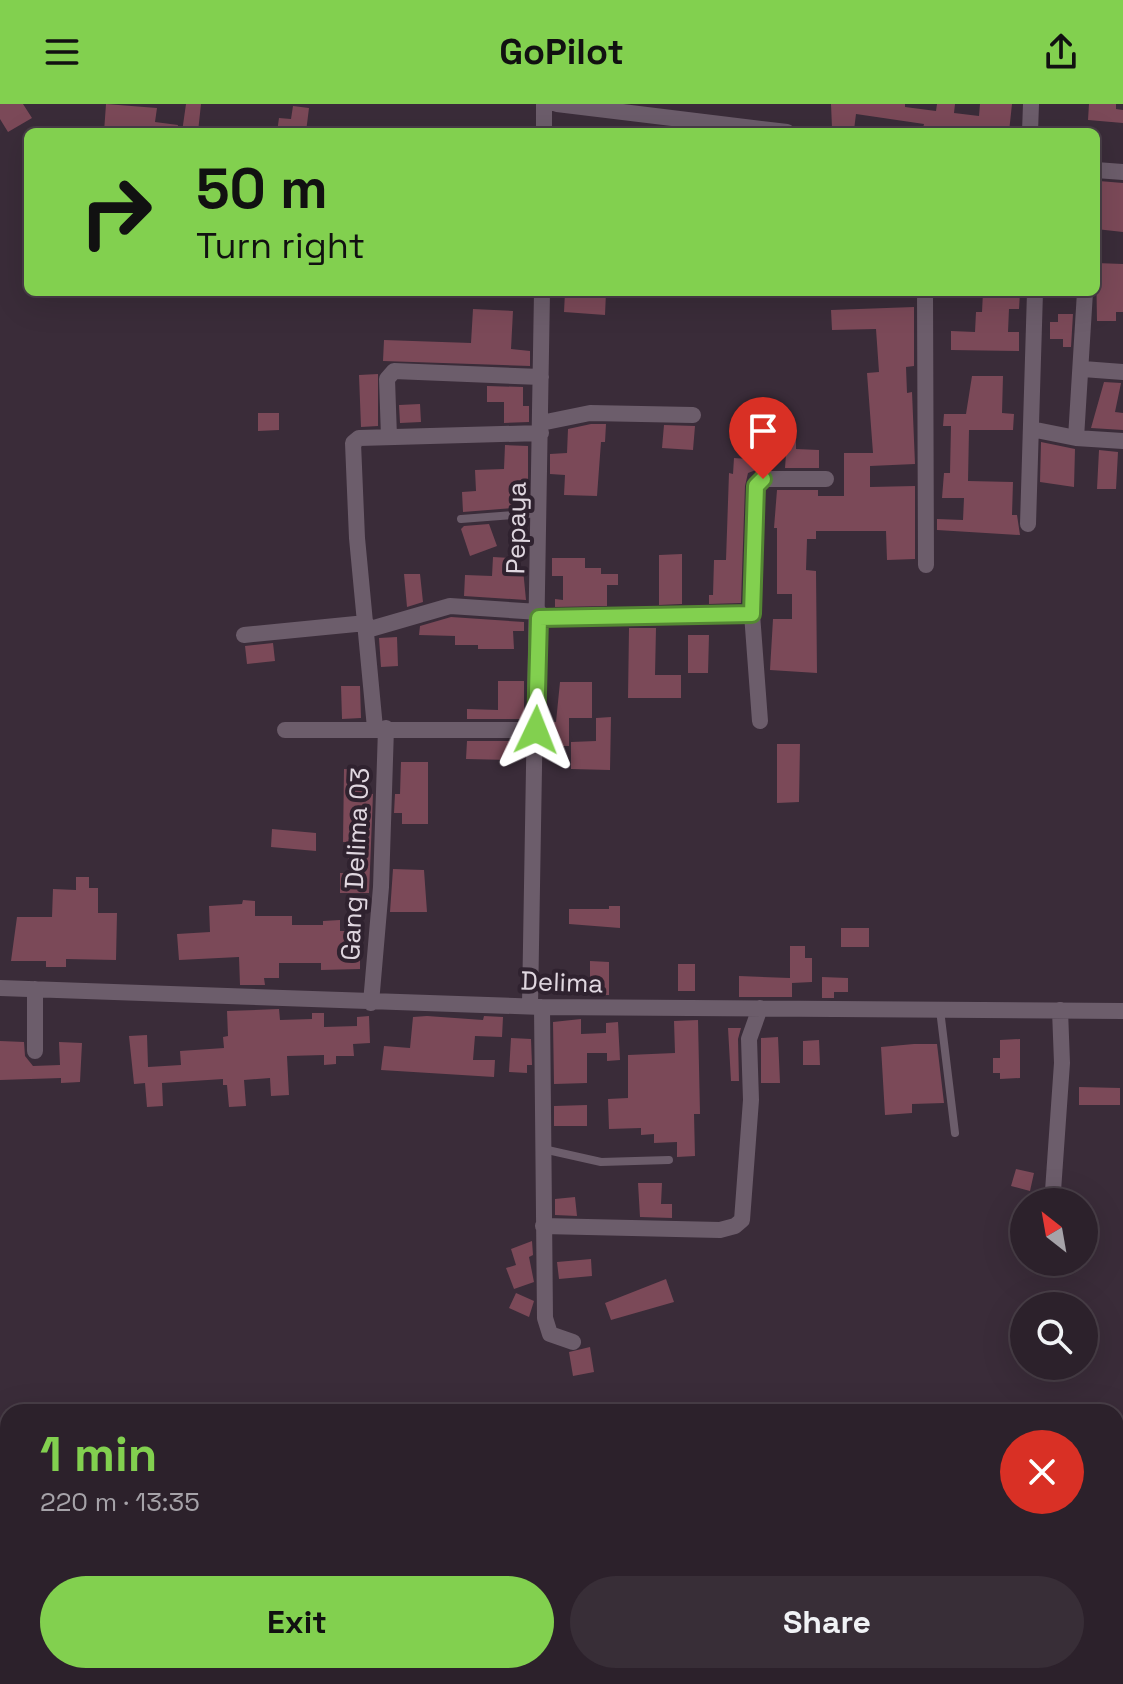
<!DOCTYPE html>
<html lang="en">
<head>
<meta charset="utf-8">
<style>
	:root { --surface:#2c212b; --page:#382e37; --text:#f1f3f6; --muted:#a6a3a9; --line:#483e47; --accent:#82d04f }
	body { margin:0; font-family:"Space Grotesk",sans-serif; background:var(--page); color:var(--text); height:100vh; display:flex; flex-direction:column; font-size:30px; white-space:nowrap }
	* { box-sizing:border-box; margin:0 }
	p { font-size:26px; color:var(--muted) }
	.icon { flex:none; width:44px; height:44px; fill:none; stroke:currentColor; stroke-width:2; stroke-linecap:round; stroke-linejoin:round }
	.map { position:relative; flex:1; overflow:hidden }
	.sheet { position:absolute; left:0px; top:1300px; width:1124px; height:280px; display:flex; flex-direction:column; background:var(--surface); border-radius:24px 24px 0 0; box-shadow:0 8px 32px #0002,0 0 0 2px var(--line) }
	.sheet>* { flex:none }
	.banner { position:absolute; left:24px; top:24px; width:1076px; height:168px; border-radius:12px; box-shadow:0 8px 32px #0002,0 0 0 2px var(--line); background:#82d04f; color:#111; overflow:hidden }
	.needle { width:52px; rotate:329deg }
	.buttons { position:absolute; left:1010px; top:1084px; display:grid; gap:16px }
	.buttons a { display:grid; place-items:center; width:88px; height:88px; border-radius:50%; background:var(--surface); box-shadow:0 8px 32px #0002,0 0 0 2px var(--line); font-size:40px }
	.pin { position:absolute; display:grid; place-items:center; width:68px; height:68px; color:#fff; margin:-82px -34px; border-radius:50% 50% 50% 0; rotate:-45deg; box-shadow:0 0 8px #0007 }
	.pin .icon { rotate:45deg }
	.me { position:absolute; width:88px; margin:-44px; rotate:2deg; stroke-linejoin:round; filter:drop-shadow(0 0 6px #0008) }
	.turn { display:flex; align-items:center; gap:28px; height:168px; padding:0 40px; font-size:36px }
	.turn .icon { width:104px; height:104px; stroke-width:2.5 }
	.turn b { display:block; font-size:56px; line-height:68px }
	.round { display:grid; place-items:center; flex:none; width:84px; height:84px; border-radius:42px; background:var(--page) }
	.summary { display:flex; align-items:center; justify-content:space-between; height:136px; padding:0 40px }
	h1 { font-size:48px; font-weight:600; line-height:60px; color:var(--accent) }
	.button { display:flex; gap:16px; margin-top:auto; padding:16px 40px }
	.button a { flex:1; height:92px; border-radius:48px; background:var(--accent); color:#111; font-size:32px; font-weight:600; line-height:92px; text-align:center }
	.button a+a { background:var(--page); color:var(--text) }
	header { display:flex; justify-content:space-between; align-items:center; height:104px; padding:0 40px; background:var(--accent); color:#111; font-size:36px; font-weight:600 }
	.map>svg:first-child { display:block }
</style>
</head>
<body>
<header><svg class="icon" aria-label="menu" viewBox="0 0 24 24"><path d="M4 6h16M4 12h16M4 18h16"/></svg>GoPilot<svg class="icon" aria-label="share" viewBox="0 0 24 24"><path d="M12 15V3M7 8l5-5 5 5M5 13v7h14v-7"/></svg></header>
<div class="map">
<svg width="1123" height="1580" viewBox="0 0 1123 1580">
	<rect width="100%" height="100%" fill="#3a2c39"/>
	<path fill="#7b4958" d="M0 0H23L32 14 8 28 0 15Z
		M106 0 157 4 155 18 178 21 177 28H104Z
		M186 0H201L198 28H182Z
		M831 0H905V3L936 7 937 0H955L954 9 979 12 980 0H1012L1009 28 923 24 924 20 856 10 854 26 832 24Z
		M1089 0H1116V5L1123 6V19L1088 16Z
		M293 2 309 4 306 28H277L279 14 291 15Z
		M1099 77 1123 79V128L1096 125Z
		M1096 159 1123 160V208H1116V217H1097Z
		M565 188H606L605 211 564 208Z
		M983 188H1020L1019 205H1009L1008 228H1019V247L951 246V227L975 228 976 208H982Z
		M914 203V262L906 263 907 289 912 288 915 360 870 362V383L915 382V455L887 456 886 427H816V435H807L806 466 816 467 817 569 770 566 773 515H792V490H777V424H774L777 386H818V392H844V349H873L867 269 879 268 876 225 832 226 831 206Z
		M473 205 513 207 511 245 530 247V262L383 257 384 236 471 239Z
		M1058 210H1073L1071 243H1063V235H1050V218H1058Z
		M378 270V322L361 323 359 271Z
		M972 272H1003L1002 309 1014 310 1013 326H969L968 377 1013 378 1012 411H1017L1020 431 937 426V415L963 416 964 394H942L944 369H950L951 322H943L944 310H966Z
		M1104 278 1121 279 1115 308 1123 309V326L1091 324Z
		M487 282 523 283V302H529V318L504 319V298H487Z
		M420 300 421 318 400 319 399 301Z
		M258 309H279V326L258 327Z
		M591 320H606L605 338H601L597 392 564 391 565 371 550 370V350L567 349 568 325Z
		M664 321 695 322 693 346 662 344Z
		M775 334H796V345L819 346V364H785L786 350H775Z
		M1041 338 1075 345 1074 383 1040 378Z
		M505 341 528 342V387H511L512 404 463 408 462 388 476 387 475 366 504 365Z
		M1099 346 1118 348 1116 385H1097Z
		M734 354 761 356V364L748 369 745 382 741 499 709 500V491H713L714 456H726L729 369 733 370Z
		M489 420 497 442 470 452 461 425 464 422Z
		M682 450V500L659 501V451Z
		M493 453 511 454V464L523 465 526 496 464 492 465 471 492 472Z
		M552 454H585V464H601V470H618V481H607V502L555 503V495L563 496V472H552Z
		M404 470H420L423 498 407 503Z
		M451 513 524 518V527H513L514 545H478V541H455V532L419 531 420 522Z
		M629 524H656L655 571H681V594H628Z
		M688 531H709L708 569H688Z
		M397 533 398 562 381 563 379 534Z
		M273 539 275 557 247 560 245 542Z
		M498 577H524V615H467V605L498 606Z
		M560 578H592V614H569V642H549L550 618H556Z
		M341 582H360L361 614 342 615Z
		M611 613 610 666 571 665V638L596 637V614Z
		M467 637H510V656L466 655Z
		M777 640H800L799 698 777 699Z
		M401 658H428V720H402V709H394L395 690H400Z
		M344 665 364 666V689L373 690 369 789H340V769H348L349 738H343Z
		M272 725 316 729V747L271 743Z
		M393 765 424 766 427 808H390Z
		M76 773H89V784H98V809H117L116 856 66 855V863H46V857H11L17 813H52L53 785 76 786Z
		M243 796 255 797V812H292V821H323V817L340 816V827H360V865L321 866V859H279V874H264L265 881H240L239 853 179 856 177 830 210 828 209 802 242 800Z
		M609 802H620V824L569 820V805H609Z
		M841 824H869V843H841Z
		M790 842H805V854H812V878L792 879V893H739V872L790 874Z
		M590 857 609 858V891H590Z
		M678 860H695V887H678Z
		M822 873 848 874V888H834V894H822Z
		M279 905 280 916 312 915V909H324V923L357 922V913L369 912 370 939 353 940 354 952H336V960L324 961V951L287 952 289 991 271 992 270 974 244 976 246 1002 229 1003 227 981H223V975L162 979 163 1002 147 1003 145 979 134 980 129 932 147 931 148 963 181 961 180 947 224 944 223 933 228 932 227 907Z
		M427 912 483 916 484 912 503 913 502 933 475 932 473 956H495L494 973 381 966 384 942 410 944 413 913Z
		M581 915V930L606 929V919L618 918 620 956 607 957V949H587V979L554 980 553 918Z
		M698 916 700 1010H694L695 1052 677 1053V1038L654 1039V1030L641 1031V1024L609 1025 608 995 628 994V951L675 949 674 917Z
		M728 924H741L738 935 739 977H731Z
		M778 933 780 979H761V934Z
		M511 934 531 935 532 961H527V969L509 968Z
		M1020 935V974L1000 975V969H993V954H1000V936Z
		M819 936 820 961H803V937Z
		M0 937 24 938 25 952 33 962 60 961 59 938 82 939 80 978 61 979V974L0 976Z
		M914 940H937L944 999 912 1000V1009L885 1011 881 943Z
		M1079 983 1120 984V1001H1079Z
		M587 1001V1022H554V1002Z
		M1016 1065 1034 1069 1030 1087 1011 1082Z
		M638 1079H662L661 1100H672V1114L640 1113Z
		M575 1093 577 1112 555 1111V1095Z
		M532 1137 533 1151 529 1153 534 1178 514 1185 506 1164 516 1161 511 1145Z
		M591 1155 592 1172 559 1175 557 1158Z
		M666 1175 674 1198 611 1216 605 1199Z
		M516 1189 534 1197 529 1213 509 1204Z
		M590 1243 594 1268 573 1272 569 1248Z"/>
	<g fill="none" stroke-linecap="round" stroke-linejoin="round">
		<path stroke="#6c5d6b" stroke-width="8" d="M461 415 539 409
			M940 906 955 1029
			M543 1045 601 1058 669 1056"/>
		<path stroke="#6c5d6b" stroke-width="16" d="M557 0 787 28
			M544 28V0
			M1030 28 1031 0
			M1096 66 1123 68
			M925 188 926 461
			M1083 265 1123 268
			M541 319 590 309 693 311
			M1031 325 1076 334 1123 337
			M389 333 387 275 394 267 541 273
			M1076 334 1085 188
			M1028 420 1035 188
			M539 514 752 510
			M367 526 450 502 539 508
			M244 531 366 519
			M760 617 752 510 756 382 763 375H826
			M375 624 357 434 353 339 359 334 541 329
			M285 626H536
			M0 884 542 903 1123 907
			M35 885V947
			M371 899 381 783 386 624
			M530 901 542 188
			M542 903 545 1214 550 1230 573 1238
			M1053 1087 1062 959 1060 906
			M543 1122 720 1126 735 1122 742 1116 751 996 749 935 760 904
			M0 1417 8 1409
			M305 1572 306 1580
			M405 1580 413 1572"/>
		<path stroke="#9e8ec1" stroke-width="20" d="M0 1543 8 1551
			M0 1563 8 1571
			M29 1572 37 1580"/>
	</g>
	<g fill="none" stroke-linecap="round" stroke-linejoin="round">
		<defs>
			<path id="route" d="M536 626 539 514 752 510 756 382 763 375"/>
		</defs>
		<use href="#route" stroke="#548733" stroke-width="20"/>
		<use href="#route" stroke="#82d04f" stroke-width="14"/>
	</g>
	<g text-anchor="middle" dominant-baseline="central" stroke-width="8" stroke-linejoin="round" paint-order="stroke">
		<g font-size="26" fill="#e0d7e0" stroke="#2f222f">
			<text transform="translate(516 424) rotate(-89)">Pepaya</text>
			<text transform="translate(355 760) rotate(-87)">Gang Delima 03</text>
			<text transform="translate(562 878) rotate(2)">Delima</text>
		</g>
	</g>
</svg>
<div class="buttons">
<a><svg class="needle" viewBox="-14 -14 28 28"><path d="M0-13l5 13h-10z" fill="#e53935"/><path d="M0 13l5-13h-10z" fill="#a6a3a9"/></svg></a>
<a><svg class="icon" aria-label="search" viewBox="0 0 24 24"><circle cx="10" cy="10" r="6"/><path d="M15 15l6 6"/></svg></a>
</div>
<div class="pin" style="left:763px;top:375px;background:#d93025"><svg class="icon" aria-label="arrive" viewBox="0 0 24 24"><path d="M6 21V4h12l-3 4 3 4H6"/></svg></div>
<svg class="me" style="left:536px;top:626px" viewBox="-20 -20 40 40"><path d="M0-17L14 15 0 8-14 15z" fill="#82d04f" stroke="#fff" stroke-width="4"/></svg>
<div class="banner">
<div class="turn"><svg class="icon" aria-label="right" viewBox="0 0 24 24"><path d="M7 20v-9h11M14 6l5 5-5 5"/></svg><div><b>50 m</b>Turn right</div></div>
</div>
<section class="sheet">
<div class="summary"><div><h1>1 min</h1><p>220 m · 13:35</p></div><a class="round" style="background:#d93025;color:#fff"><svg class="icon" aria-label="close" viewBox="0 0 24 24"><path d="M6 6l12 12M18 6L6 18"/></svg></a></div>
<div class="button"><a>Exit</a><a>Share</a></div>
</section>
</div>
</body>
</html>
